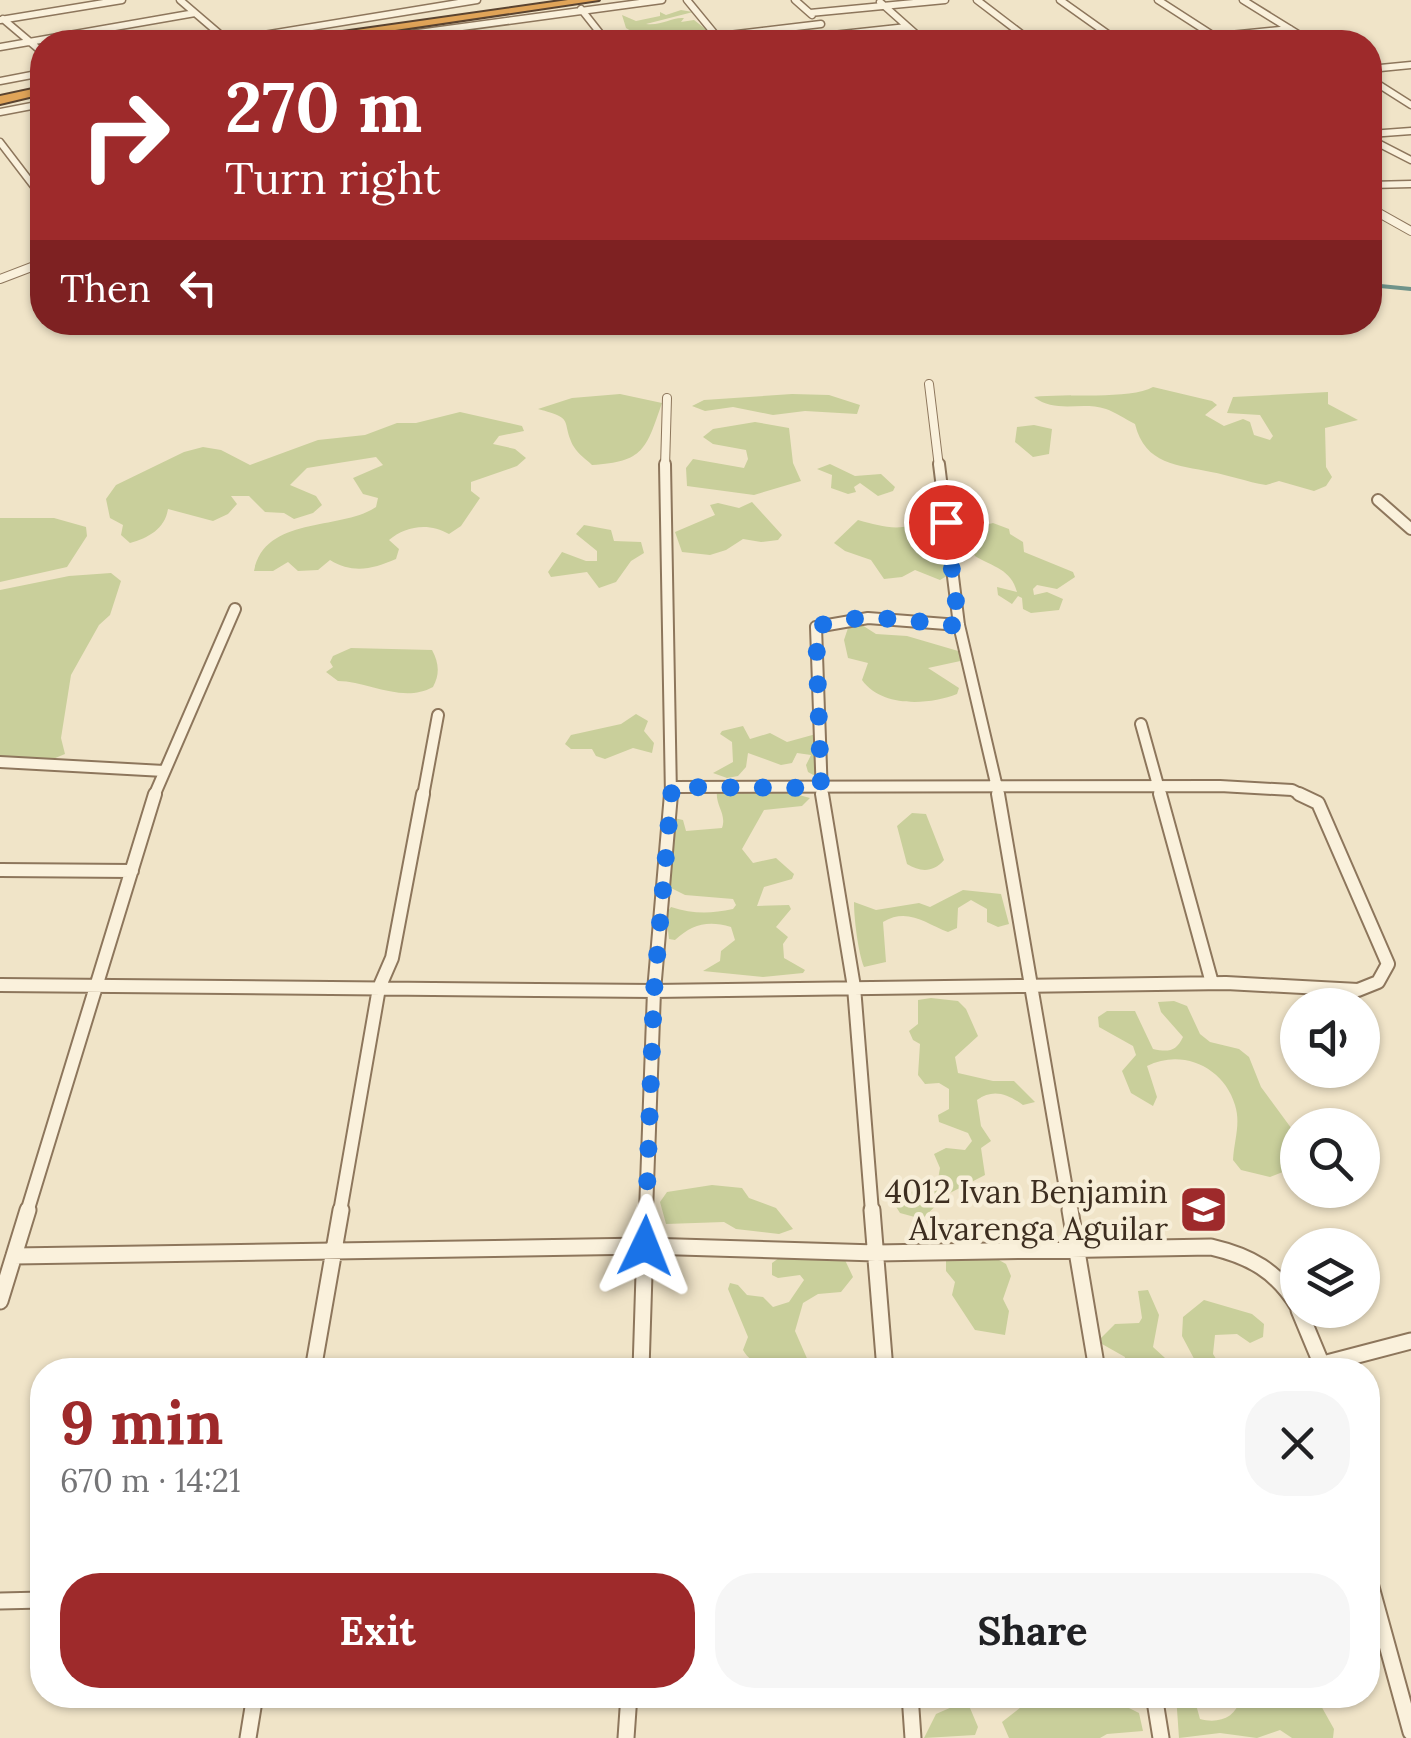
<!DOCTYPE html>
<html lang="en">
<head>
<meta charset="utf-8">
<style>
	:root { --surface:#fff; --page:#f6f6f6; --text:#202124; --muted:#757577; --accent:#9e2a2b }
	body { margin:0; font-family:Lora,serif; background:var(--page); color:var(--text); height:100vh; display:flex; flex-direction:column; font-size:38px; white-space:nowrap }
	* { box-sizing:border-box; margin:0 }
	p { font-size:32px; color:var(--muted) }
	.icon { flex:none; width:55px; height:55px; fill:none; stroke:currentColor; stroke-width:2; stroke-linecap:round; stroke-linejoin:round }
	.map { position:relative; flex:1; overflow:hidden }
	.side { position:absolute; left:30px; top:1358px; width:1350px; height:350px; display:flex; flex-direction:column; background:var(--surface); border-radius:40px; box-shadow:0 2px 8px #0004 }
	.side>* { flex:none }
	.hud { position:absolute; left:30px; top:30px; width:1352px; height:305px; border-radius:40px; box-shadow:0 2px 8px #0004; background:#9e2a2b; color:#fff; overflow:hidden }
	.tools { position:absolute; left:1280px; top:988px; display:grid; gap:20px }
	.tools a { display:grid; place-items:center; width:100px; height:100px; border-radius:50%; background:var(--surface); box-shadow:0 2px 8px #0004; font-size:50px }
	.pin { position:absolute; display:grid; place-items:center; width:85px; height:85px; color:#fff; margin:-42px; border:5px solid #fff; border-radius:50%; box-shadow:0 2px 10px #0007 }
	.me { position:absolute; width:110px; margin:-55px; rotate:2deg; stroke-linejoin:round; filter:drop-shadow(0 0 8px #0008) }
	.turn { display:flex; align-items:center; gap:35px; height:210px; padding:0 30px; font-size:45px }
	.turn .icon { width:130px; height:130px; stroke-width:2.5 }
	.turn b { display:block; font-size:70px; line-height:85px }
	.then { display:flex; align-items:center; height:95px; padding:0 30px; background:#0003; gap:20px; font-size:38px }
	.round { display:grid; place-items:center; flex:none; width:105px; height:105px; border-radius:40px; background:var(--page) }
	.overview { display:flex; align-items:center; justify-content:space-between; height:170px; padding:0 30px }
	h1 { font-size:60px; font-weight:700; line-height:75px; color:var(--accent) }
	.cta { display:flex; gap:20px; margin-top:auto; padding:20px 30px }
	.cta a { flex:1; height:115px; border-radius:40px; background:var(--accent); color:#fff; font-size:40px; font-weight:700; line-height:115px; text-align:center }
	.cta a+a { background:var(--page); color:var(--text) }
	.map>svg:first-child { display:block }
</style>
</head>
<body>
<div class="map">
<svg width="1411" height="1738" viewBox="0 0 1411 1738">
	<rect width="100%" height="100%" fill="#f0e4c8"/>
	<path fill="#c9cf9b" d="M681 10 693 12 646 24C662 26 671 17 684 18L681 22 694 20 707 30 679 32 681 38 696 42H614L611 39 636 34 626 28 622 15 636 21 660 16V12L666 15Z
		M1153 387 1212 401 1217 405 1205 415 1224 426 1243 419 1250 422 1254 435 1270 440 1273 436 1260 415 1227 413 1233 397 1328 392V404L1358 420 1325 428 1326 467 1332 477 1326 486 1314 491 1279 481 1266 485C1247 482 1229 475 1211 472 1178 465 1145 465 1135 424 1125 419 1115 412 1106 409 1081 401 1056 414 1034 397 1065 393 1130 400 1153 387Z
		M620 394 662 403C646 449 644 462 592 465 587 460 578 454 574 447 560 421 577 419 538 409L572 398Z
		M792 394 829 395 860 405 857 414 805 411 773 415 733 407 705 411 692 406 704 400Z
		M460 412 522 426 524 431 499 436 493 444 515 449 526 458 517 466 471 482V491L480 498 461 526 449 534C429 522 405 526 389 540L399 549 396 559C373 569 353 574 330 560L318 570 298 571 288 562 273 571H254C265 515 341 531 376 507L378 498 363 494 353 478 383 465 376 457 307 468 290 485 316 496 322 505 313 513 294 519 284 513 265 512 249 496H231L237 504 228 514 213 521 168 509C165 529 148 538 130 543L121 535 123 525 110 518 106 499 116 485 184 452 203 447 221 450 250 465 318 440 365 435 397 423H416Z
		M755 422 789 428 793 463 801 481 754 495 687 486 686 468 693 459 744 468 748 459 746 450 713 444 703 437 713 429Z
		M1034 425 1052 429 1049 454 1033 457 1015 442 1017 427Z
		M830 464 855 476 881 474 895 487 893 491 878 496 860 483 854 487 856 492 848 494 831 488 832 475 817 469Z
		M752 502 782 535 778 540 761 542 743 539 726 550 710 555 682 552 675 532 715 515 710 505 718 503 739 508Z
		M929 516 946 520 943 529 929 533 936 536 952 573 940 580 915 570 902 577 884 579 871 560 845 551 834 543 858 520C884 527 905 534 929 516Z
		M0 518H54L86 527 87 536 67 567 0 582Z
		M993 523 1009 529 1010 534 1023 542 1024 552 1073 572 1075 577 1057 589 1037 585 1033 589 1034 595 1047 592 1063 599 1059 610 1031 613 1023 609 1022 598 1018 596 1012 604 998 595 997 587 1017 592C1011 569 993 567 975 556L962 531Z
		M584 525 611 530 614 541 641 542 644 553 631 561 616 582 599 588 587 572 551 577 548 572 562 552 586 561H597V551L576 534Z
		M111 573 121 581 110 615 99 625 71 675 61 738 65 754 53 759 0 756V590L69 576Z
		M862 625 876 634 907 636 965 653V660L928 668 959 688 957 694C929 705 882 708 862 680L868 663 848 658 844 640 848 628Z
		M351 648 432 650C439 663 440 674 433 687 402 704 369 681 338 681L326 672 333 667 330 662 333 656Z
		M636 714 648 721 644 731 654 743 652 753 633 748 605 759 596 756 592 749H571L565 744 571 735 621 724Z
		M743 726 750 739 770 733 787 742 816 734 827 746 828 770 817 777 808 772 806 765 811 755 797 753 792 763 781 765 748 753 746 767 738 776 727 778 713 773 733 762 732 742 720 734 722 731Z
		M717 791H784L810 798 802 806 764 810 742 849 753 863 776 858 794 874 792 879 764 887 757 906 789 905 791 909 776 927 788 937 783 944 784 958 805 970 803 973 763 977 703 971 720 961 721 951 735 940 731 927C708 920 692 924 675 940L669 939 666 914 671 907C693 914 710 914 733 909L736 905 733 899 685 895 667 886 673 856 674 818 683 820 686 831 722 828C727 814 715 805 717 791Z
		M912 813 926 814 944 860C933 873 920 872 907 864L897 826Z
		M963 890 1001 894 1009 924 998 927 987 922V909L971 900 958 908 957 928 948 932C926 924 908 907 883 922L886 962 864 967C858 952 854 918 854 902L876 910 919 903 930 907Z
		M931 998 958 1001 966 1009 978 1036 955 1057 958 1073 993 1081H1014L1035 1102 1023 1105C1008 1094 993 1088 977 1100L981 1126 991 1141 981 1148 985 1175 948 1194 922 1219 900 1213 893 1202V1196L899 1192 936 1191 940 1168 934 1154 946 1148 965 1150 972 1141 968 1133 939 1122 938 1115 949 1109V1089L939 1083 925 1084 918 1075 920 1044 913 1040 909 1031 918 1024V1000Z
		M1174 1001 1187 1006 1200 1034 1210 1042 1239 1049 1249 1057 1261 1087 1297 1136 1293 1168 1270 1177 1241 1170 1233 1160C1234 1141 1241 1124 1235 1105 1224 1067 1182 1048 1147 1066L1157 1097 1153 1106 1131 1093 1122 1071 1136 1055 1133 1046 1099 1027 1098 1017 1107 1011H1135L1153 1049C1168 1052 1176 1052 1183 1037L1161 1012 1158 1002Z
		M712 1185 742 1188 749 1198 776 1208 793 1229 779 1234 736 1229 724 1222 666 1224 660 1202 667 1192Z
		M783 1255 845 1260 853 1277 841 1292 818 1294 803 1303 795 1331 809 1363 803 1370C783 1370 753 1369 743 1350L748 1337 728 1289 730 1283 738 1285 747 1295 763 1297 773 1307 789 1302 804 1280 800 1275 778 1278 772 1275V1263Z
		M992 1256 1006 1264 1011 1276 1003 1299 1009 1311 1005 1335 975 1330 952 1295 955 1282 946 1271V1259Z
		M1148 1290 1159 1315 1153 1347 1165 1358 1162 1370H1123L1125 1357 1102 1344 1101 1338 1115 1324 1139 1323 1142 1318 1138 1291Z
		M1204 1300 1252 1314 1264 1324 1263 1337 1250 1343 1237 1334 1215 1335 1213 1354 1223 1370H1200L1182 1336 1183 1317Z
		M1058 1695H1103L1139 1713 1143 1731 1107 1734 1100 1738H1009L1002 1722 1030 1700Z
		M1176 1695 1195 1701 1200 1719C1218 1724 1236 1718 1240 1699L1315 1695 1334 1729 1333 1738H1292L1280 1730 1257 1738 1220 1733 1179 1738Z
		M961 1703 970 1708 978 1727 975 1735 924 1738 936 1714Z"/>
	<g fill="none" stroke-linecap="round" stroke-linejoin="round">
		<path stroke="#6f938a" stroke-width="4" d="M1370 285 1411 289
			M336 333 350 322"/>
		<defs>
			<path id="street-far4" d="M180 0 222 36 223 42
				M687 0 719 39
				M795 0 812 15
				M977 0 1032 42
				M1060 0 1119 42
				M1158 0 1217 38
				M1243 0 1311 42
				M880 2 925 42
				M581 9 607 42
				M810 13 945 0
				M3 19 42 52
				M0 20 122 0
				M833 35 907 27
				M220 42 477 0
				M352 42 662 0
				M670 42 821 24
				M1160 42 1290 29
				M0 47 195 13
				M1370 69 1411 65
				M1370 79 1411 105
				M0 81 42 73
				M0 112 42 104
				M1370 134 1411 131
				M1370 139 1411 160
				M0 142 42 197
				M1370 185 1411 184"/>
			<path id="street-far3" d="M1370 208 1411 231
				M0 279 42 263
				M929 384 939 467
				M665 467 667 398"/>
			<path id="street-far2" d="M665 464 671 796
				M939 464 959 625 999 796
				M1378 500 1411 529
				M1141 724 1161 796
				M0 762 164 771
				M672 787 1220 786 1292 790 1304 796
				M154 796 235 609
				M423 796 438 715
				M822 796 816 627 868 618 959 625"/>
			<path id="street-far1" d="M822 794 854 987 872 1212
				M998 794 1070 1212
				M1160 794 1212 983
				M0 870 132 871
				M0 985 654 991 1226 983 1358 990 1378 982 1388 964 1318 803 1299 794
				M27 1212 155 794
				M340 1212 379 988 392 958 423 794
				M646 1212 654 991 671 794"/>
			<path id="street" d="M872 1210 885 1370
				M1070 1210 1097 1370
				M14 1256 645 1246 876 1253 1211 1247C1250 1256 1277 1271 1298 1306
				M0 1301 28 1210
				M1299 1310 1324 1370
				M1323 1364 1411 1341
				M313 1370 341 1210
				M641 1370 646 1210
				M1368 1576 1411 1732
				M0 1601 42 1600
				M910 1695 913 1738
				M1154 1695 1161 1738
				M248 1738 255 1695
				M626 1738 629 1695"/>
			<path id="highway" d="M568 0H599L314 42H266L309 33 314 36Z
				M42 87V94L0 104V96Z"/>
		</defs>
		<use href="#street-far4" stroke="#8d765c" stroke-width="9"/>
		<use href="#street-far3" stroke="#8d765c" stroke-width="10"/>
		<use href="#street-far2" stroke="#8d765c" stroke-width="14"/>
		<use href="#street-far1" stroke="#8d765c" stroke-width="16"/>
		<use href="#street" stroke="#8d765c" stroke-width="19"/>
		<use href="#highway" stroke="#5b4430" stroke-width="4"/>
		<use href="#street-far4" stroke="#faf1dc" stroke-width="6"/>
		<use href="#street-far3" stroke="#faf1dc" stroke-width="8"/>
		<use href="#street-far2" stroke="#faf1dc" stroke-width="10"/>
		<use href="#street-far1" stroke="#faf1dc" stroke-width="12"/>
		<use href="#street" stroke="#faf1dc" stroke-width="15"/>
		<use href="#highway" fill="#e0a458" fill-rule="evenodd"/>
	</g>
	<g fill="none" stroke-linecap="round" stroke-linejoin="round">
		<path stroke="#1a73e8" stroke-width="18" stroke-dasharray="0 32.4" d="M645 1246 654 991 672 787 821 788 816 627C859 610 914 622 959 626L946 522"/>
	</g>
	<defs>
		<symbol id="school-square" viewBox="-11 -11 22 22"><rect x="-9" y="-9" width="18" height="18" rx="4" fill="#9e2a2b" stroke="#f7eed8"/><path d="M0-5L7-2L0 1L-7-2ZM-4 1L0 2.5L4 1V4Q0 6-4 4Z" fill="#fff"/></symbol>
	</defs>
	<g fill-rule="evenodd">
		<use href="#school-square" x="1176" y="1182" width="55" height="55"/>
	</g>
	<g text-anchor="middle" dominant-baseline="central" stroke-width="9" stroke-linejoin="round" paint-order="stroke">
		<g font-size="32" fill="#3d2e20" stroke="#f7eed8" text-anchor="end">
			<text x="1168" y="1191">4012 Ivan Benjamin<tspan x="1168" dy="37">Alvarenga Aguilar</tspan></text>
		</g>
	</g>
</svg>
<div class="tools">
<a><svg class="icon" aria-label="sound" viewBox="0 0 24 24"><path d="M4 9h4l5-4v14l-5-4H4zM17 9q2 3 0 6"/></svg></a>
<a><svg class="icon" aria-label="search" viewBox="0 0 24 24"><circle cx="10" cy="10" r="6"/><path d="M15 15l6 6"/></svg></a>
<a><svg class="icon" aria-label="layers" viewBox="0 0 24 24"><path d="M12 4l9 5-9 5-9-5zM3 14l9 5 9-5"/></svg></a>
</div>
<div class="pin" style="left:946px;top:522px;background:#d93025"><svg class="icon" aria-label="arrive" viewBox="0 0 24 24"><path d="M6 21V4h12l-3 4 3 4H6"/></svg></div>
<svg class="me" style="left:645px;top:1246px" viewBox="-20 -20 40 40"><path d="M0-17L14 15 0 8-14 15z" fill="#1a73e8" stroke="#fff" stroke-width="4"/></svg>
<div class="hud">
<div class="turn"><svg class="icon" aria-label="right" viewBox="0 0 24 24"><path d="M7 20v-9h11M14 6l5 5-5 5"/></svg><div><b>270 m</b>Turn right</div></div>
<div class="then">Then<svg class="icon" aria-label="left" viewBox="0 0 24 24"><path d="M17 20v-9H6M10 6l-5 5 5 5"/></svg></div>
</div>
<section class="side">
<div class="overview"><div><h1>9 min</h1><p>670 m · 14:21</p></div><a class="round"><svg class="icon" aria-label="close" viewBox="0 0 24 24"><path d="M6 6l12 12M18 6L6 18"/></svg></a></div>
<div class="cta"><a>Exit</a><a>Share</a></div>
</section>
</div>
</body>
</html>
